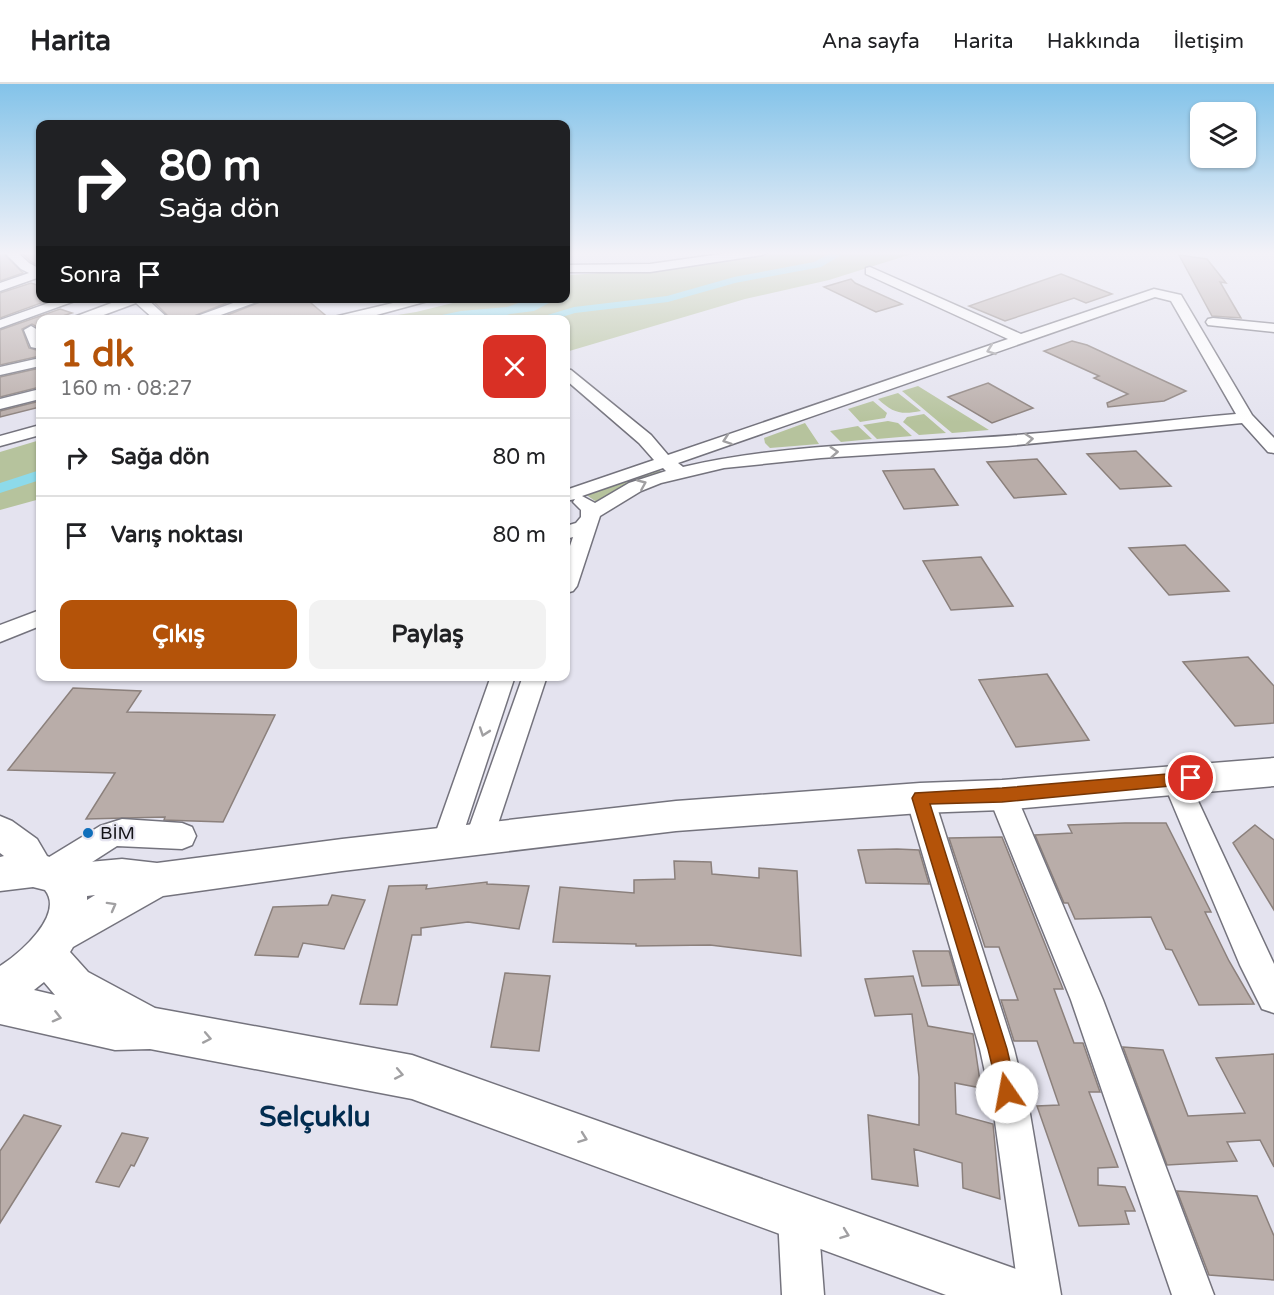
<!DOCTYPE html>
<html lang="tr">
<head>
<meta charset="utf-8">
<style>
	:root { --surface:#fff; --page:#f2f2f2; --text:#202124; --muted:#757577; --line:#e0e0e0; --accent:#b45309 }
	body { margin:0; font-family:"Varela Round",sans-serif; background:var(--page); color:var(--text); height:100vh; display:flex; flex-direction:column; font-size:22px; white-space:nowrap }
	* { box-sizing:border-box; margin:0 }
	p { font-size:20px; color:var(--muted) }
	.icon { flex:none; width:33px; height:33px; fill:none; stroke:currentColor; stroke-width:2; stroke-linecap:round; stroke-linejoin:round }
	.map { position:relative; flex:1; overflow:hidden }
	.sheet { position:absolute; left:36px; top:231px; width:534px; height:366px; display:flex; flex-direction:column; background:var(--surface); border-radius:12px; box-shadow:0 2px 4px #0004 }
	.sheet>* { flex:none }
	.banner { position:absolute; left:36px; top:36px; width:534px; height:183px; border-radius:12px; box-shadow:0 2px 4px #0004; background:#202124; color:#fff; overflow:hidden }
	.buttons { position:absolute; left:1190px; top:18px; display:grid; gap:12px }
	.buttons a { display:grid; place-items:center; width:66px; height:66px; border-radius:12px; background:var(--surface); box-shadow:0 2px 4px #0004; font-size:30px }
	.pin { position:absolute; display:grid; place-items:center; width:51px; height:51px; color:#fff; margin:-26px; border:3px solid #fff; border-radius:50%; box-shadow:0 2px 6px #0007 }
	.me { position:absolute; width:66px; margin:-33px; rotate:348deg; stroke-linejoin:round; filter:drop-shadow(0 0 4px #0008) }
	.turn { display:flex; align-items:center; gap:21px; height:126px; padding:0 24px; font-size:27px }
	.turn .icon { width:78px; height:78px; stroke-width:2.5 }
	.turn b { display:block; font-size:42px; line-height:51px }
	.then { display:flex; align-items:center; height:57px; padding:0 24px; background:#0003; gap:12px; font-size:22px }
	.round { display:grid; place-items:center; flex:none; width:63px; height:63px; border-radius:12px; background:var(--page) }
	.headline { display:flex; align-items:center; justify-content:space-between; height:102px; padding:0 24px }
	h1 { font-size:36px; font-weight:700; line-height:45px; color:var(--accent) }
	.primary-button { display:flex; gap:12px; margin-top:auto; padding:12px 24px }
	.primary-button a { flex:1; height:69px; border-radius:12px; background:var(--accent); color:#fff; font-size:24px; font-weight:700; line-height:69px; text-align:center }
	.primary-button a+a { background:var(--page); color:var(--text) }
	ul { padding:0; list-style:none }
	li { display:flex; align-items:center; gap:18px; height:78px; padding:0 24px; border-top:2px solid var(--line) }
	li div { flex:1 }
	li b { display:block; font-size:22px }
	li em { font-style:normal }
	header { display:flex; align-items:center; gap:36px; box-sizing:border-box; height:84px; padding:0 30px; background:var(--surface); border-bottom:2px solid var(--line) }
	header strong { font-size:28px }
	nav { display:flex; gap:33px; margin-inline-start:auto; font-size:21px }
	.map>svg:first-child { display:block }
</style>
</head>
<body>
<header>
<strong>Harita</strong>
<nav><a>Ana sayfa</a><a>Harita</a><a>Hakkında</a><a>İletişim</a></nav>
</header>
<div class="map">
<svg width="1274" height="1211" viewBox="0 0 1274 1211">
	<rect width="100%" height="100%" fill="#e4e3ef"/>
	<path fill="#b6c39d" d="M780 168H918L829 196 745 215 566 268V236H367L416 228 469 215 566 214V192L571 191 656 185Z
		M918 302 989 346 952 349 902 307Z
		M898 309 921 327C901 331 893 329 878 315Z
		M873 317 887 329 885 334 860 338 848 325Z
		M924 330 946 349 919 351 903 338 907 333Z
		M888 337 898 339 912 352 877 355 863 341Z
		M805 339 819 360 770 364 765 359 764 354Z
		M858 342 872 355 841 358 830 347Z
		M40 356V415L0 426V368Z
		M658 385 661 388 630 399 598 419 585 410Z"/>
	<path fill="#8ddaea" d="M566 211 569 215 560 219H549L534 227 510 230 494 235H423L461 227 507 223 529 215 566 214Z"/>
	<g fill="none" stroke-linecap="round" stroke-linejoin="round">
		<path fill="#8ddaea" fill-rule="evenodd" d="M833 168H846L821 183 735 199 668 218 575 229 552 236H531L574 223 667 212 734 193 814 178Z
			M40 386V396L0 409V399Z"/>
	</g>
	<path fill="#b9ada9" stroke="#8b807c" stroke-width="1.5" d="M0 168H2L23 189 0 197Z
		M21 168H40V183L30 177Z
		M1179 171 1207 175 1226 199 1220 198 1241 234 1212 232Z
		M1061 190 1112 210 1086 219 1074 214 1005 237 969 222Z
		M851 195 855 199 902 220 876 228 824 203Z
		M31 199 40 202V217L44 218 0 234V209Z
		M150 214H239L184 236H172Z
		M270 214H305L331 236H215Z
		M60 225 72 229 50 236H40V248L39 244 32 240 22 245 29 264 40 267V272L0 281V246Z
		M1072 257 1087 261 1186 307 1164 317 1108 323 1107 319 1128 310 1094 294 1099 292 1044 267Z
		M40 284V303L0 313V293Z
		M988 299 1033 324 992 339 948 313Z
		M40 317V323L0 333V327Z
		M1136 367 1171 402 1120 405 1087 370Z
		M1037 375 1066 410 1014 414 987 378Z
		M934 385 958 421 904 425 883 387Z
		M1185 461 1229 507 1169 511 1129 464Z
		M981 473 1013 522 951 526 923 477Z
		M1248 573 1274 602V639L1235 642 1183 578Z
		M1047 590 1089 656 1016 663 979 596Z
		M73 604 141 607 127 628 275 631 223 738 164 736 165 733 86 735 115 689 8 686Z
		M1125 739H1166L1211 828H1205L1229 877 1254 920 1199 921 1172 866 1166 865 1151 833 1075 835 1068 819H1064L1035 751 1072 749 1068 741Z
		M1255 741 1274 756V826L1233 759Z
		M1002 753 1063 905H1054L1074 959H1083L1100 1008H1089L1118 1083 1098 1084V1101L1125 1103 1135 1127H1125L1129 1140 1079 1142 1037 1022 1059 1021 1037 957H1014L1001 916H1018L999 863H985L949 754Z
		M897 765 919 766 929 800 866 799 858 766Z
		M674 777 711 778 712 790 759 794V784L797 787 801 872 710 861 636 862V860L553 858 560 803 634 809V796L675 795Z
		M487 798V800L529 802 519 845 468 838 421 844V851H412L397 921 360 920 389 802 427 801 426 805Z
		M332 811 365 816 344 865 303 859 298 873 255 871 273 823 328 821Z
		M913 867H949L959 901 922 902Z
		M505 889 550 892 539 967 491 963Z
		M913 892 928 942 973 950 981 1004 955 999 956 1030 993 1040 1000 1115 963 1104 962 1079 914 1065 918 1102 872 1095 868 1031 919 1041V993L912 930 875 932 865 895Z
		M1123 963 1163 966 1188 1032 1245 1029 1216 974 1274 970V1083L1260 1056 1227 1058 1237 1077 1167 1081Z
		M24 1031 61 1042 0 1139V1067Z
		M122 1049 148 1054 134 1082 131 1081 119 1103 96 1098Z
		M1177 1107 1257 1112 1274 1152V1196L1209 1191Z"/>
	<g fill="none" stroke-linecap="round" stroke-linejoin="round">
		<defs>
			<path id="minor" d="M4 168H17L29 179 40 185V193L0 207V199L29 189 21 185Z
				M735 168H768L762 171 650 188H566V181L650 180Z
				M870 183 1021 250 1154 205 1181 211 1252 331 1274 354V369L1268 368 1242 339 1007 362 821 374 724 384 661 399 641 407 600 432 577 502 573 507 566 509V474L573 453 566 455V442L576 439 581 433V426L573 418 575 415 566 417V406L654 376 639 359 566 296V285L571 286 651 351 668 371 1008 255 866 190V184ZM1155 213 1171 217 1236 330C1148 338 1060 349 973 354 876 360 777 361 683 383L678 379ZM663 384 666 387 629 399 595 419 582 412Z
				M63 214H83L0 244V236Z
				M125 214H146L170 236H155L136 219 90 236H66Z
				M247 214H268L207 236H186Z
				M414 214H439L358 236H333L334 233Z
				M1213 234 1274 240V248L1208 241 1206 238 1208 235Z
				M31 242 38 246 40 265 31 263 24 246Z
				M40 274V282L0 291V283Z
				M40 305V315L0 325V315Z
				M40 341V351L0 362V352Z
				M40 526V542L0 558V541Z
				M491 592H515L460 759 456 768 446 772 436 768 432 759Z
				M523 592H547L493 755 489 764 479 768 469 764 465 755Z
				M1175 684 1184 687 1274 880V929L1262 925 1240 881 1162 695 1166 687Z
				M1002 699 1012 703 1016 711 1103 916 1214 1211H1172L1071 916 988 711 992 703Z
				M920 702 930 706 934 714 1014 965 1030 1030 1061 1211H1019L994 1030 980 965 906 714 910 706Z
				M122 735 182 739 192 743 196 752 192 761 182 765 117 762 61 798 51 802 41 798 36 788 41 778 100 742Z
				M798 1113 812 1119 818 1133 824 1211H782L778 1133 784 1119Z"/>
			<path id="tertiary" d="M1274 674V702L1002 726 920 729 676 747 342 787 163 812 73 863 70 868 88 888 155 924 412 971 1016 1185 1034 1193 1042 1211H946L412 1015 150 965 115 966 0 940V882C19 870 65 831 45 806L33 803 0 807V773L4 772 0 769V732L12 737 37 755 47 772 67 780 122 775 157 779 342 755 676 717 920 699 1002 696ZM95 811 87 816V812ZM44 898 55 911 34 906Z"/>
		</defs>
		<use href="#minor" stroke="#74737d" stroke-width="3"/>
		<use href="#tertiary" stroke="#74737d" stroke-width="3"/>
		<use href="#minor" fill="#fff" fill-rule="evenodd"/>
		<use href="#tertiary" fill="#fff" fill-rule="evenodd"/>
	</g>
	<defs><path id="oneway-chevron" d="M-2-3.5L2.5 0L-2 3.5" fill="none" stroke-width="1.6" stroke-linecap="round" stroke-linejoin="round" transform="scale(1.5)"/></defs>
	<g stroke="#a1a0a2">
		<use href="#oneway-chevron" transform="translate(991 266) rotate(160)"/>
		<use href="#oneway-chevron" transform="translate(1029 355) rotate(-5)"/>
		<use href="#oneway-chevron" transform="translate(727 356) rotate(161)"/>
		<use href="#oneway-chevron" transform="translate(834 368) rotate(-4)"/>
		<use href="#oneway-chevron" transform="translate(642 400) rotate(-23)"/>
		<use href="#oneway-chevron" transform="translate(484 648) rotate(109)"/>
		<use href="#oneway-chevron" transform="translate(112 822) rotate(-29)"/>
		<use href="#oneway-chevron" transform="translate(57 933) rotate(14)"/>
		<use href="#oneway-chevron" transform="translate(207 954) rotate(11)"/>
		<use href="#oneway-chevron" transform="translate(399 990) rotate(11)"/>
		<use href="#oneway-chevron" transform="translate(583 1054) rotate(20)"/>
		<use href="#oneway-chevron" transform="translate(845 1150) rotate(20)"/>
	</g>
	<linearGradient id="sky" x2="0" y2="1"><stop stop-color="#83c3e9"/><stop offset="0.5" stop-color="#f3f2f8"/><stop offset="1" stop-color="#f3f2f8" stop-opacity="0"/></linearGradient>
	<rect width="1274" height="338" fill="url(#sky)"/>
	<path fill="#b45309" stroke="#753606" stroke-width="1.5" d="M1191 688 1196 689 1198 694 1196 698 1191 700 1002 718 930 720 1007 965 1017 1008 1014 1015 1007 1018 1000 1015 988 965 912 714 915 709 1002 704Z"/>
	<circle fill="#106fbb" stroke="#e4e3ef" stroke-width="2" cx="88" cy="749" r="6"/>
	<g text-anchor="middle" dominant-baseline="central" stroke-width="4.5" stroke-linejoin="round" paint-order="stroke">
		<g font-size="18" fill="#131216" stroke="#e4e3ef" text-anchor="start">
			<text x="100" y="749">BİM</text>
		</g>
		<g font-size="28" font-weight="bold" fill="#012c50" stroke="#e4e3ef">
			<text x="315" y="1033">Selçuklu</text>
		</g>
	</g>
</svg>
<div class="buttons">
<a><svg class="icon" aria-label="layers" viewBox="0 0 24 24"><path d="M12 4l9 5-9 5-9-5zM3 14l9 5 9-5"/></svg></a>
</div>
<div class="pin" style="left:1191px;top:694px;background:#d93025"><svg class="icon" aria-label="arrive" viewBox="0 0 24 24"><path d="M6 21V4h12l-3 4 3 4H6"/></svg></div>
<svg class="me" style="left:1007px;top:1008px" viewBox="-20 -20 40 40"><circle r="19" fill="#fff"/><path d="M0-13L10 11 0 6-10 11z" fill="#b45309"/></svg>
<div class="banner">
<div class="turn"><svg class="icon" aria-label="right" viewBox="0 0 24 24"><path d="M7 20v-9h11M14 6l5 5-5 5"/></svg><div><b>80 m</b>Sağa dön</div></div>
<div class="then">Sonra<svg class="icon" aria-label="arrive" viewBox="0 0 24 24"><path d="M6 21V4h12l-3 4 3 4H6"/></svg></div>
</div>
<section class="sheet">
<div class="headline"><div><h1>1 dk</h1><p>160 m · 08:27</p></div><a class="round" style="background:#d93025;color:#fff"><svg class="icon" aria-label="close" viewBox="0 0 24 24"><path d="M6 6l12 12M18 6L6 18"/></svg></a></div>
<ul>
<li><svg class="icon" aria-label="right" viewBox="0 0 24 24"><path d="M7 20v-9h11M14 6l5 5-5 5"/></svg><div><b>Sağa dön</b></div><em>80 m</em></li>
<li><svg class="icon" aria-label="arrive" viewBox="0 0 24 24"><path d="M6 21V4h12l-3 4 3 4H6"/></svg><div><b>Varış noktası</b></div><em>80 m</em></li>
</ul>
<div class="primary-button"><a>Çıkış</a><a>Paylaş</a></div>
</section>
</div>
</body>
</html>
